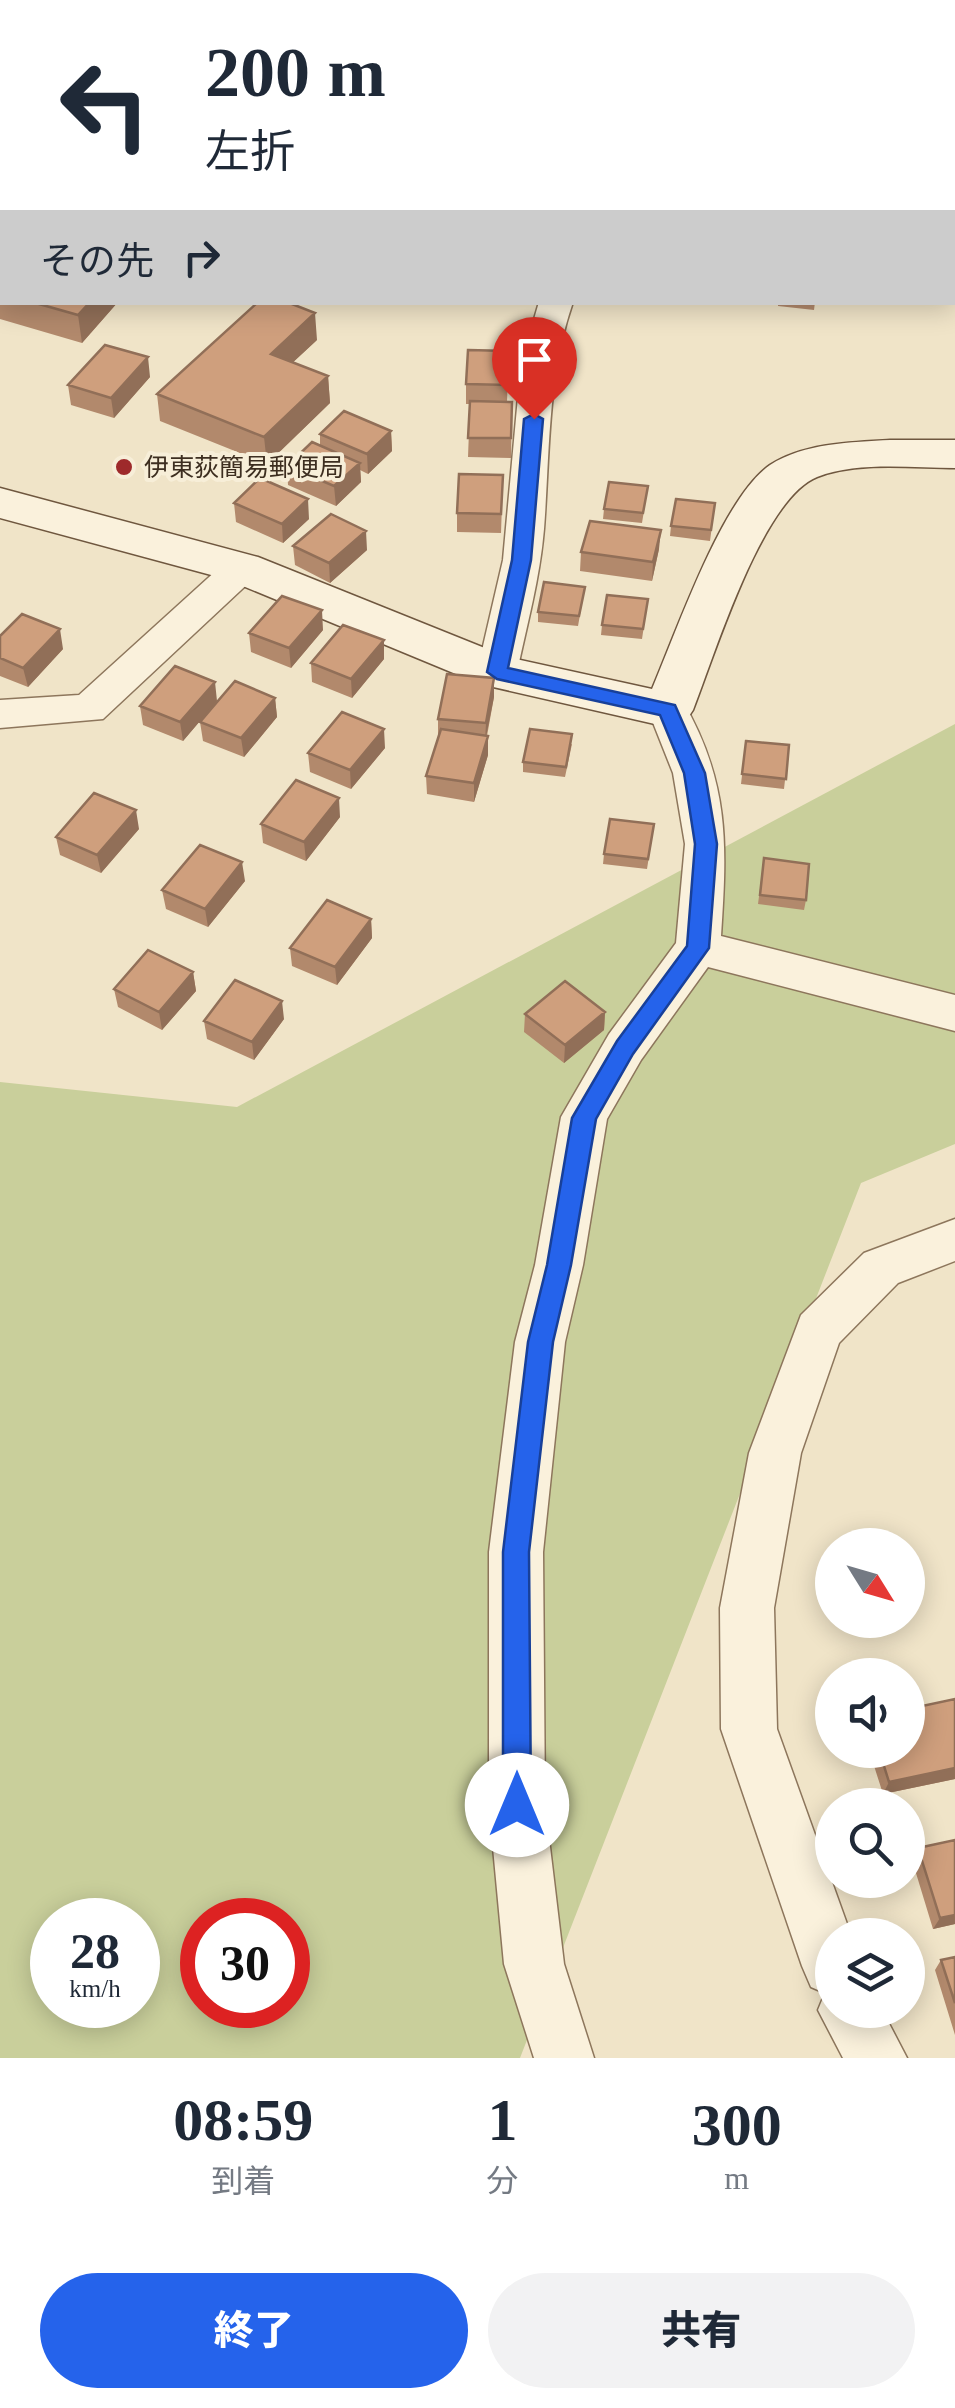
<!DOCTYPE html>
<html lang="ja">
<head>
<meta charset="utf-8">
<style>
	:root { --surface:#fff; --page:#f2f2f3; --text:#1f2937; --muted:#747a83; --accent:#2563eb }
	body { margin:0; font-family:"Times New Roman","Noto Sans JP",serif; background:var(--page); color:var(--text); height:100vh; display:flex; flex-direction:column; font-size:38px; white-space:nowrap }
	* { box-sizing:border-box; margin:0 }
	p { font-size:32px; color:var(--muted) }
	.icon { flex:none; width:55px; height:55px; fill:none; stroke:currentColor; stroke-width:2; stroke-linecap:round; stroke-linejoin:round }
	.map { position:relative; height:2058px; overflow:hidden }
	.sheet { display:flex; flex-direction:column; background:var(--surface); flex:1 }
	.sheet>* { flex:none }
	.top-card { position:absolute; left:0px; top:0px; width:955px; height:305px; box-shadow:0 5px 25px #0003; background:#fff; color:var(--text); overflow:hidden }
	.needle { width:65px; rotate:127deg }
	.controls { position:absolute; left:815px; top:1528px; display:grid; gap:20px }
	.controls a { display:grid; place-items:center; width:110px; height:110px; border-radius:50%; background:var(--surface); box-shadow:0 5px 25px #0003; font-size:50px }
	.speed { position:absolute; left:30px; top:1898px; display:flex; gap:20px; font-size:50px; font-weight:700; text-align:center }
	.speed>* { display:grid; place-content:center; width:130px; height:130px; border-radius:50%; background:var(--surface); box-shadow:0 5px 25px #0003; line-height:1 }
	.speed small { font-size:25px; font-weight:400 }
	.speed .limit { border:15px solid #d22; background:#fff; color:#111 }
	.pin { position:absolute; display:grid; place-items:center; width:85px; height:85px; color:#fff; margin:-102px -42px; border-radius:50% 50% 50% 0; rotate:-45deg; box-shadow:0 0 10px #0007 }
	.pin .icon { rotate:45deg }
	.me { position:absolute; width:110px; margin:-55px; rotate:0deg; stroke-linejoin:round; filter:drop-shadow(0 0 8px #0008) }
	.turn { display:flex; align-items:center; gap:35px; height:210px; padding:0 40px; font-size:45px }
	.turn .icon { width:130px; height:130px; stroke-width:2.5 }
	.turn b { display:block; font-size:70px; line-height:85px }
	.then { display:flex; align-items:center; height:95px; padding:0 40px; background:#0003; gap:20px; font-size:38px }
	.eta { display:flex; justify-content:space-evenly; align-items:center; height:170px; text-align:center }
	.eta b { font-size:60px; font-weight:800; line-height:70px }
	.cta { display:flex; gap:20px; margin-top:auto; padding:20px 40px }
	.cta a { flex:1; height:115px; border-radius:60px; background:var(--accent); color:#fff; font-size:40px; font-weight:800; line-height:115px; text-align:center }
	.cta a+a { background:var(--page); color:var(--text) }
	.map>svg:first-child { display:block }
</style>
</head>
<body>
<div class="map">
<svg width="955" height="2058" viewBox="0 0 955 2058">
	<rect width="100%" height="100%" fill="#f0e4c8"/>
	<path fill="#c9cf9b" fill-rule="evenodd" d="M955 724V1144L861 1183 520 2058H0V1082L237 1107ZM52 1920H138V2005H52ZM202 1920H288V2005H202Z"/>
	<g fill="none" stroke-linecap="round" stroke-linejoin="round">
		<defs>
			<path id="street" d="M5 0H35L36 2H7Z
				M248 0H282L284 2H250Z
				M653 0H683V2H654Z
				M952 168H955V188H952Z
				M539 302H573C547 377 550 452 544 529 540 578 527 624 517 672L511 682 497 686 483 682 477 672 503 560 521 364Z
				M242 555 255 559 261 568 255 577 103 719 0 728V700L79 695 229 559Z
				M668 696 682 700C730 782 727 846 721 936L955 995V1031L708 967 641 1060 607 1119 583 1265 565 1342 543 1552 545 1805 564 1964 594 2058H534L504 1964 489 1805V1552L515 1342 535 1265 561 1117 609 1034 676 943 685 844 673 773 648 710 654 700Z
				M955 1219V1261L898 1283 839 1343 801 1453 774 1608 777 1729 851 1935H832V2010H882L907 2058H843L818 2010 825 1993 811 1987 802 1966 721 1729 720 1608 749 1453 801 1315 864 1253Z"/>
			<path id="secondary" d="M890 440H955V468C912 468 858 461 817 477 762 499 715 654 693 710L685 722 668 727 480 684 226 579 0 518V488L258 557 507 657 652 689C676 633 722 498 770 465 804 443 852 442 890 440Z"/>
		</defs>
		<use href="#street" stroke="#8d765c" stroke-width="3"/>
		<use href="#secondary" stroke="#6f573f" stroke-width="3"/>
		<use href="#street" fill="#faf1dc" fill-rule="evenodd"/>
		<use href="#secondary" fill="#faf1dc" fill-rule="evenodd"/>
	</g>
	<path fill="#b2896c" d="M0 215H2V302H118L82 343 0 319Z
		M778 302H815L814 310 778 306Z
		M317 340 293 362 328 376 330 403 267 464 160 421 157 394Z
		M509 351 507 402H512L511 458 468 457 470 404H466V384Z
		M150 377 114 418 71 405 68 385Z
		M391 431 392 451 368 474 360 470 361 482 336 506 288 485 287 466 320 446V434Z
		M503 475 501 533 457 532V513Z
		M648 486 642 523 603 519 604 509Z
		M234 503 309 519 283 543 236 522Z
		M715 503 710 541 670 536 671 526Z
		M293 546 367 550 330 583 295 565Z
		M659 549 652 581 580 571 581 552Z
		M585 587 578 626 538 622V612Z
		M648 599 642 639 601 635 602 625Z
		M323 630 291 668 251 652 249 633Z
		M0 636 63 649 28 687 0 676Z
		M384 659 352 698 312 682 311 663Z
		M494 697 487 736H488V755L474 802 427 794 426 776 438 737V719Z
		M275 698 277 717 244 757 203 741 200 722Z
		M217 701 183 741 143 725 140 706Z
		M746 741 789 745 784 789 741 784Z
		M572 744 565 777 523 772V762Z
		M385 748 351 789 310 772 308 753Z
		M340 817 306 861 263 843 261 824Z
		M654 824 647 869 603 864 604 854Z
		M139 829 101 873 60 855 56 837Z
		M764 858 806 900 804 910 758 904Z
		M245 881 208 927 166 909 162 890Z
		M371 919 372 938 337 985 292 966 290 948Z
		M193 972 196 991 162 1030 118 1007 114 989Z
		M605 1012 604 1030 564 1063 524 1032 525 1014Z
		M284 1019 254 1060 207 1039 204 1021Z
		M955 1699V1779L883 1794 869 1750H908Z
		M918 1848 955 1924 933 1929 912 1860Z
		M955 1957V2035L935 1970 941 1960Z"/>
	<path fill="#916f58" d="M95 0H122L123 2H88Z
		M174 0H208L200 2H171V1Z
		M90 302H118L82 343 78 315Z
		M315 313 317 340 273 381 271 354Z
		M148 357 150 377 114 418 111 398Z
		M328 376 330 403 267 464 264 437Z
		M391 431 392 451 368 474 367 454Z
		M360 463 361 482 336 506 334 486Z
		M308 499 309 519 283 543 282 524Z
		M661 530 659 549 652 581 653 562Z
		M366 531 367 550 330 583 329 563Z
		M322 610 323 630 291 668 289 648Z
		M60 629 63 649 28 687 23 668Z
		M384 640V659L352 698 351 679Z
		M494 678V697L485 742 486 723Z
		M215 682 217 701 183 741 180 722Z
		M275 698 277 717 244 757 241 738Z
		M384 729 385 748 351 789 350 770Z
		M488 736V755L474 802V783Z
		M339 798 340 817 306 861 304 842Z
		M136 810 139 829 101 873 97 855Z
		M242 862 245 881 208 927 205 909Z
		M371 919 372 938 337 985 335 967Z
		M193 972 196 991 162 1030 159 1012Z
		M282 1001 284 1019 254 1060 252 1042Z
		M605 1012 604 1030 564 1063 565 1045Z
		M955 1768V1779L883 1794 889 1782Z
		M955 1915V1924L933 1929 940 1918Z"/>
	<path fill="#cf9f7d" stroke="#916f58" stroke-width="2.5" d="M48 0H95L88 2H51Z
		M717 0H752V2H717Z
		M0 215H2V294L0 293Z
		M32 302H90L78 315Z
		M258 302H287L315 313 271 354 328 376 264 437 157 394Z
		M105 345 148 357 111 398 68 385Z
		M468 350 509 351 508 385 466 384Z
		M470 401 512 402 511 438H468Z
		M344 411 391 431 367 454 320 434Z
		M312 442 360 463 334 486 287 466Z
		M459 474 503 475 501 514 457 513Z
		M260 478 308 499 282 524 234 503Z
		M609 482 648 486 643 513 604 509Z
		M676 499 715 503 711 530 671 526Z
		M331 514 366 531 329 563 293 546Z
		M590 521 661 530 653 562 581 552Z
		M544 582 585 587 579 616 538 612Z
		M607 595 648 599 643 629 602 625Z
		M282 596 322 610 289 648 249 633Z
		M22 614 60 629 23 668 0 658V636Z
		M343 625 384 640 351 679 311 663Z
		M175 666 215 682 180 722 140 706Z
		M447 674 494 678 486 723 438 719Z
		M235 681 275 698 241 738 200 722Z
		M342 712 384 729 350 770 308 753Z
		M441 729 488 736 474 783 426 776Z
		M530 729 572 734 566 767 523 762Z
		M746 741 789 745 786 779 742 774Z
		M296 780 339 798 304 842 261 824Z
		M94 793 136 810 97 855 56 837Z
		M610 819 654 824 648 859 604 854Z
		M200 845 242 862 205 909 162 890Z
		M764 858 809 864 806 900 760 895Z
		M327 900 371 919 335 967 290 948Z
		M148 950 193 972 159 1012 114 989Z
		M235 980 282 1001 252 1042 204 1021Z
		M565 981 605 1012 565 1045 525 1014Z
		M955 1699V1768L889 1782 879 1750H908V1709Z
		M955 1840V1915L940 1918 918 1848Z
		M955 1957V2003L941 1960Z"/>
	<path fill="#2563eb" stroke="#184099" stroke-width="2.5" d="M534 414 543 419 531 560 508 668 675 705 705 773 717 844 709 948 633 1054 596 1119 571 1265 553 1342 529 1552 531 1805 527 1815 517 1820 507 1815 503 1805V1552L528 1342 547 1265 572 1118 617 1041 687 946 695 844 684 773 660 715 497 679 487 672 512 560 524 419Z"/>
	<circle fill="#9e2a2b" stroke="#f7eed8" stroke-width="4" cx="124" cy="467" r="10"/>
	<g text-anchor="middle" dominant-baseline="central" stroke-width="8" stroke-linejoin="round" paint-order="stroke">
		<g font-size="25" fill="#3d2e20" stroke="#f7eed8" text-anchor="start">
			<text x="144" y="467">伊東荻簡易郵便局</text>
		</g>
	</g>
</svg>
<div class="controls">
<a><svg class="needle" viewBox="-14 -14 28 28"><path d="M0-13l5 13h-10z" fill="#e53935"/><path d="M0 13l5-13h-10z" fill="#747a83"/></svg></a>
<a><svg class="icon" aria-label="sound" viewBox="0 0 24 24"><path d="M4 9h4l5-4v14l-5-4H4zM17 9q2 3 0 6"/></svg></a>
<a><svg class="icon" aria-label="search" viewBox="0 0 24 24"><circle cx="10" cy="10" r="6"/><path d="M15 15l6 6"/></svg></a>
<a><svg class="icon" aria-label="layers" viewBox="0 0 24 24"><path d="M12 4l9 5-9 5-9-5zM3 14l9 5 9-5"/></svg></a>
</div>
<div class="speed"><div>28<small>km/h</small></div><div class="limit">30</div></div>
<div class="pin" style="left:534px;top:419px;background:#d93025"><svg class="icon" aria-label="arrive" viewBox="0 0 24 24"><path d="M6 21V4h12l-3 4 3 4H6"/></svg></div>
<svg class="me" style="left:517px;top:1805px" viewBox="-20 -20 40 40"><circle r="19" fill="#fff"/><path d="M0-13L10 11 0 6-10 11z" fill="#2563eb"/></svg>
<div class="top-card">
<div class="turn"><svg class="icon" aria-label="left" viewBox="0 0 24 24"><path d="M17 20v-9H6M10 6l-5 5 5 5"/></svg><div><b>200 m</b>左折</div></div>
<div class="then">その先<svg class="icon" aria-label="right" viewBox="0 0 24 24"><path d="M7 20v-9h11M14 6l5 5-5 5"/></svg></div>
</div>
</div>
<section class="sheet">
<div class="eta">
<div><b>08:59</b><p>到着</p></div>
<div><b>1</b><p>分</p></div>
<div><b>300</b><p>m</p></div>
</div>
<div class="cta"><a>終了</a><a>共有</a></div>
</section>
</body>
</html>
